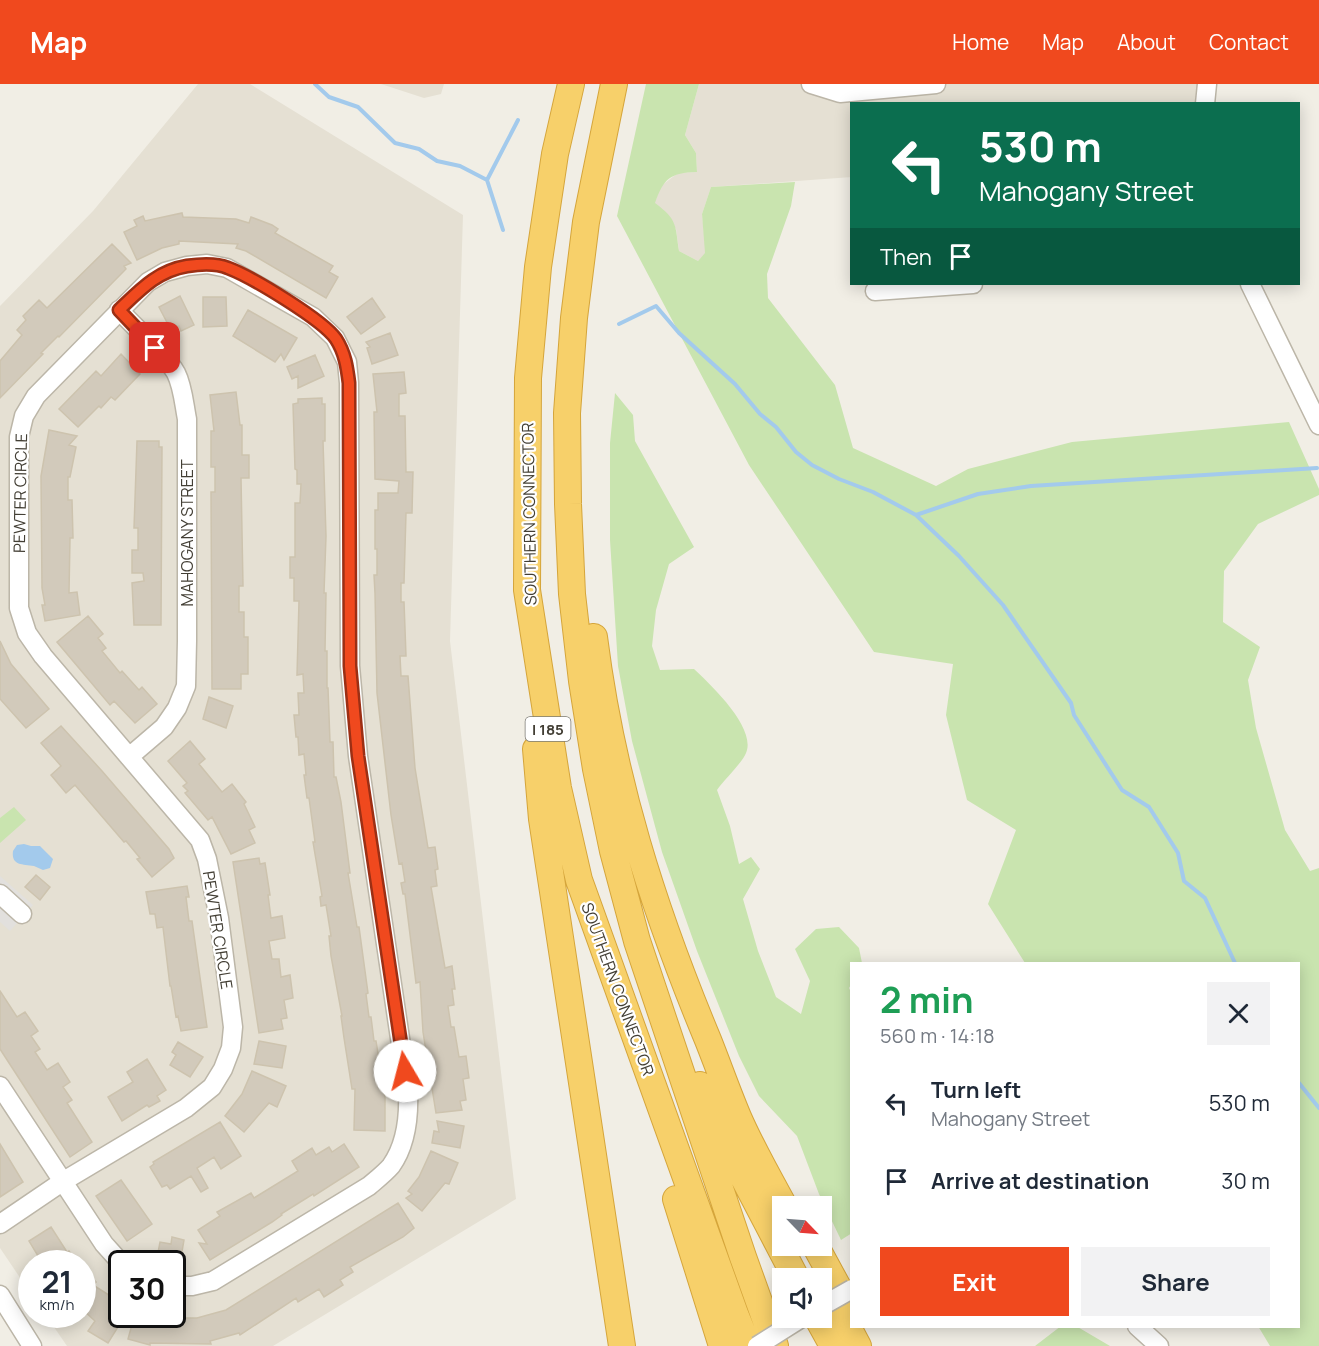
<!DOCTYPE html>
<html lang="en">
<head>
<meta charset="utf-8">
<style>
	:root { --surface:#fff; --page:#f2f2f3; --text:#1f2937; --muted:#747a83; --accent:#f0491e }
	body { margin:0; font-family:Manrope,sans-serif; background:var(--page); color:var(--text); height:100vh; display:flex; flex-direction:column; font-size:22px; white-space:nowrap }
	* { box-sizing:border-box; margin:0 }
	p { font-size:20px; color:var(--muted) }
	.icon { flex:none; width:33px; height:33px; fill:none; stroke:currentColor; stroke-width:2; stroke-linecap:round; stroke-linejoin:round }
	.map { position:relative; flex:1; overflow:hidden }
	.side { position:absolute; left:850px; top:878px; width:450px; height:366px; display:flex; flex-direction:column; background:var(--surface); border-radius:0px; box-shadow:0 3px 15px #0003 }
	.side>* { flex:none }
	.banner { position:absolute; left:850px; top:18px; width:450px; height:183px; border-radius:0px; box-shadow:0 3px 15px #0003; background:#0b6e4f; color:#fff; overflow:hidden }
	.needle { width:39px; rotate:115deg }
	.fabs { position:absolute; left:772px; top:1112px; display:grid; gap:12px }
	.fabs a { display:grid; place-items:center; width:60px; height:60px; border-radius:0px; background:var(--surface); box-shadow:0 3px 15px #0003; font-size:30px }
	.speed { position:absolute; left:18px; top:1166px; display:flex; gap:12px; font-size:30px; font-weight:700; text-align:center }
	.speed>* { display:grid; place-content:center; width:78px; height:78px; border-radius:50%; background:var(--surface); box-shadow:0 3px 15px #0003; line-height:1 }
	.speed small { font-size:15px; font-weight:400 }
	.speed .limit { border:3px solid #111; border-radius:9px; background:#fff; color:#111 }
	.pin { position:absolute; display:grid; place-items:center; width:51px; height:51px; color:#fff; margin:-26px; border-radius:12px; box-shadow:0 3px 9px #0006 }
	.me { position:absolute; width:66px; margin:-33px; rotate:352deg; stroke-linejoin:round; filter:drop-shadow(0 0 4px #0008) }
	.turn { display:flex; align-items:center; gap:21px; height:126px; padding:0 30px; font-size:27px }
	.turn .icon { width:78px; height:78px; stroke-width:2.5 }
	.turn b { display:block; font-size:42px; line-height:51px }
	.then { display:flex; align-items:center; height:57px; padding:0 30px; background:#0003; gap:12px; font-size:22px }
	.round { display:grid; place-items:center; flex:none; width:63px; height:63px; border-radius:0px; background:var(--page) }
	.head { display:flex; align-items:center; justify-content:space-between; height:102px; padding:0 30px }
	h1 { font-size:36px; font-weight:700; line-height:45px; color:#1e9e55 }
	.button { display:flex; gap:12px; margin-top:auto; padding:12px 30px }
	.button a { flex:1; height:69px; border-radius:0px; background:var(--accent); color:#fff; font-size:24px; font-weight:700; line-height:69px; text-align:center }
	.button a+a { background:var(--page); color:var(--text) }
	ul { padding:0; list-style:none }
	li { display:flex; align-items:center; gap:18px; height:78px; padding:0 30px }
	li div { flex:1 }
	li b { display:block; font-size:22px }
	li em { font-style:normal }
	header { display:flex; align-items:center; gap:36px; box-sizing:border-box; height:84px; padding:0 30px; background:var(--accent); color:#fff }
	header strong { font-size:28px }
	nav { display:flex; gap:33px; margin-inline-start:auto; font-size:21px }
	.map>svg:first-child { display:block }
</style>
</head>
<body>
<header>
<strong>Map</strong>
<nav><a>Home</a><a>Map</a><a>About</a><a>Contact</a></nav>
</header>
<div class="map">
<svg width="1319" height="1262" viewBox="0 0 1319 1262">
	<rect width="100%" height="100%" fill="#f1eee5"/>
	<path fill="#e5e0d3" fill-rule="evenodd" d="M198 0H250L463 131 450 557 516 1115 273 1262H67L45 1230H82V1179H32L31 1210 0 1164V222L93 127ZM122 1179H172V1230H122Z
		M381 0H444L441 10 424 14Z
		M699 0H1199L1197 19 852 20V93L711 103 702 130 706 169 698 177 679 167 676 145 654 120 661 102 678 89 697 88 696 69 685 51Z"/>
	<path fill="#c9e4af" d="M646 0H699L685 51 696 69 697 88C670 89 664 94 655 119 678 136 675 141 679 167L698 177 705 169 702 130 711 103 795 98 791 122 767 190 768 214 835 301 853 364 936 402 968 385 1072 358 1289 338 1319 405V411L1258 440 1224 487 1223 538 1260 563 1248 596 1256 644 1285 746 1310 787 1319 784V1262H1270L1258 1242H1299V879H1025L988 820 1016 746 967 716 946 631 953 580 874 568 749 381 617 132Z
		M615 309 633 331 635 357 694 463 669 480 656 526 652 562 660 586 694 585C710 600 757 644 746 669 742 679 724 696 717 706L730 742 739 780 751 773 760 785 743 815 758 867 776 913 801 930 810 897 795 865 816 845 839 843 859 864 862 879H852V899L849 904 852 910V1149L841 1156 819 1110 797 1052 759 1012 739 972 697 867 662 768 632 657 618 582 610 456V359Z
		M14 723 26 736 0 759V734Z
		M1061 1242H1076L1110 1262H1035Z"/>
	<path fill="#e2e0dd" d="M0 792 33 821 10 847 0 838Z"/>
	<path fill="#a3caec" d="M24 760 31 762H40L53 775 50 784 43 786C40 785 37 783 34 782 23 780 11 782 13 767L17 761Z"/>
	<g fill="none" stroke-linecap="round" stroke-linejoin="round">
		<path stroke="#a3caec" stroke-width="4" d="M315 0 329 13 358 23 395 59 419 65 437 77 460 82 487 96 503 146
			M487 96 518 36
			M619 240 656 222 679 249 735 300 760 330 776 343 796 368 812 381 839 395 873 408 916 431 959 472 1003 521 1071 619 1074 631 1122 706 1149 723 1178 769 1184 797 1205 814 1235 879
			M916 431 978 410 1031 402 1317 384
			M1299 999 1319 1024"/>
	</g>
	<path fill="#d2cabb" stroke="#cdc3ae" stroke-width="1.5" d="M182 129 183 133 236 135 249 139 251 133 272 141 278 145 275 149 333 182 329 188 338 193 326 214 246 167 236 164 238 160 179 157V160L162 164 137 176 124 148 137 142 134 136 143 132 145 137Z
		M112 160 131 179 124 182 126 185 59 253 58 252 41 269 43 270 0 314V277L22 251 17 246 26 236 23 232 39 216 47 224Z
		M180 212 194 241 181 247 179 242 171 246 159 223Z
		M203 213H226L227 242 203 243Z
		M372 214 385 233 361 250 347 233Z
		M248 226 297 254 284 276 281 270 275 278 233 252Z
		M390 249 398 271 372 280 367 264 370 263 366 258Z
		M121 270 140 290 115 316 111 313 101 324 99 322 78 343 59 325 96 287 101 292Z
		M315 271 324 292 298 304V292L292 295 287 283Z
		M404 288 406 309 399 310V332H405L406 388H413L412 429H406L404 499H401V518H404L406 572H400L401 592H408L415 684 428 764 435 763 438 785 435 786 437 802 431 803 445 884 452 882 455 905H452L454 921 448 922 451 943H454L459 973 466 972 469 994 463 995 466 1016 460 1017 462 1026 436 1029 423 948 420 898 416 899 405 810H403L401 799 405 798 402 779 399 780 391 731 377 609 375 509 374 491H377V465H375V426H378V409H398L399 397 375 395 374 328H377L373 290Z
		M236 308 240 341H242V371H249V394H241L243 502H239V528H244V553H248V590H241V605H212L211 408H215V383H211V347H214L210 311Z
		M322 314V320H325V357H323L326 452 324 509H326L325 567H327V604H328L330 658H333L334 693H336L341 718 350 789H348L357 843H359L368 909 366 910 369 933H371L374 957H376L385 1014V1047L354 1046 355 1005H352L344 954 341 932H342L331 872 329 852H331L326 821 321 822 320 813 322 812 313 758H315L309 714H307L304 691H306L304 670 299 671 298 653H296L294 631H299L298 609H304L303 590 297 591 299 517H294V494H290V473H295V419H300L301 400H297V386L295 385 293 320 298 319V315Z
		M49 346 77 352 69 361 76 363 70 393H68V416H72L73 454H70L69 509 77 508 80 531 45 537 42 521H45L42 504 41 392Z
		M137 357H159V363H162L161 541H134L132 499 144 497 143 489H132V466H138V444H134Z
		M88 532 103 550 98 554 106 564 102 567 120 589 122 587 139 606 142 603 157 620 135 639 114 617 110 621 57 558Z
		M0 557 11 580 49 625 26 644 0 615Z
		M209 613 233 622 226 644 203 635Z
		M61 642 102 687 169 765 174 774 152 793 137 775 140 774 126 757 124 758 75 701 66 709 51 691 61 682 41 659Z
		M190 657 205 675 199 680 222 708 232 700 246 718 244 720 255 743 249 746 255 759 231 770 212 733 208 736 185 709 188 707 183 702 187 699 168 677Z
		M259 774 260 780 265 779 270 811H268L271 834 282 832 285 854 269 857 272 875H279L281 893 290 891 293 914 284 916 287 934 281 935 283 945 259 949 233 778Z
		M36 791 50 803 40 816 25 803Z
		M187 802 189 813H186L189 837H192L207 943 181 947 178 932 176 933 171 902H170L163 843 157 844 155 830H150L146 808Z
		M0 907 17 933 25 928 38 947 31 952 40 965 35 968 47 986 58 979 70 998 63 1003 72 1016 67 1019 92 1058 70 1073 0 965Z
		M259 957 286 962 282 984 254 980Z
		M178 958 203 973 190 993 170 981 176 971 172 968Z
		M147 975 166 1006 157 1012 160 1017 149 1023 147 1021 122 1037 108 1013 133 998 127 988Z
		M252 987 286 1002 277 1023 269 1019 244 1048 225 1032 242 1010Z
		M437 1037 464 1042 460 1064 432 1059 434 1047 439 1048Z
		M220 1038 241 1072 221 1085 214 1073 197 1084 208 1104 201 1108 191 1092 170 1105 167 1101 162 1103 150 1083 154 1080 153 1078Z
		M0 1060 23 1098 0 1113Z
		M344 1060 359 1083 314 1112 313 1110 281 1130 282 1131 272 1138 210 1176 199 1159 207 1160 198 1146 220 1132 217 1128 251 1109 254 1114 298 1087 292 1077 312 1064 316 1071 329 1063 332 1068Z
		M431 1067 458 1079 449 1100 445 1099 422 1127 406 1114 412 1110 408 1107 419 1093Z
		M121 1096 152 1140 127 1157 96 1112Z
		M398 1119 414 1144 403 1153 350 1183 353 1188 340 1196 343 1201 324 1213 319 1205 298 1218 296 1214 240 1251 239 1249 210 1257 211 1260 150 1259V1261L128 1255 135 1230H146L159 1234H197L226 1226Z
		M51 1143 67 1168 69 1167 77 1179H51L48 1172 41 1177 29 1157Z
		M172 1153 184 1156 180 1179H156L160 1158 171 1160Z
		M82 1185 96 1198 93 1201 120 1218 118 1223 122 1225V1230H126L108 1259 88 1247 95 1237 82 1225Z"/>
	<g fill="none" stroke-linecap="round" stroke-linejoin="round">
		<defs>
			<path id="minor" d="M811 0 840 9 936 0
				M1205 20 1207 0
				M1250 200 1319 341
				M875 207 973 200
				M119 226C135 244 165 269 176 289 183 303 184 320 187 335V557L186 602 177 624 164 643 129 673
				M0 810 22 830
				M0 1002 104 1160 122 1180
				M0 1140 62 1098 186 1024 212 1003 223 985 231 964 233 943 219 834 207 775 200 756 43 572 27 549 19 524V353L24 332 36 312 148 198 165 188 187 182 207 180 227 184 313 233 335 254 347 278 349 299 350 582 358 672 408 1008C409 1032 406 1061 391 1082 385 1089 376 1096 369 1102L213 1197 192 1202H172
				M0 1211 32 1262
				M1137 1242 1159 1262"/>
			<path id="highway" d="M571 0 555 70 538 183 528 294 527 506 558 704 579 796 735 1230 748 1262
				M614 0 586 138 574 234 567 329 568 420 572 510 582 597 596 685 613 767 637 857 743 1173 775 1262
				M594 553C612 696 653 824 708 956 718 981 727 1007 738 1033 751 1063 768 1093 784 1122
				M536 665 542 735 622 1262
				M700 1001 728 1064 796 1194
				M676 1115 722 1262
				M815 1161 852 1229
				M834 1217 858 1262
				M817 1233 833 1262"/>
		</defs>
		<use href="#minor" stroke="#bcb6a8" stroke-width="21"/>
		<use href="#highway" stroke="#d5a53b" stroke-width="28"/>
		<use href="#minor" stroke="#fff" stroke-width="18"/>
		<use href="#highway" stroke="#f7d06a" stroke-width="26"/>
		<defs>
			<path id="minor-bridge" d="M822 1222 852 1205
				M757 1262 803 1233"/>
		</defs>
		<use href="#minor-bridge" stroke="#bcb6a8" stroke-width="21" stroke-linecap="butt"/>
		<use href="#minor-bridge" stroke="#fff" stroke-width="18"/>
	</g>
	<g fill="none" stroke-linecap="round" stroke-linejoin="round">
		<defs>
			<path id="route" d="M155 264 119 226C140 206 157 187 187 182 200 180 216 179 228 184 252 193 323 236 336 255 345 269 347 283 349 299L350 582 358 672 405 987"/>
		</defs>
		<use href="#route" stroke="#9c2f14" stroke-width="15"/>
		<use href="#route" stroke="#f0491e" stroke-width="10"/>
	</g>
	<g text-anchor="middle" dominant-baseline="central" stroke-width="4.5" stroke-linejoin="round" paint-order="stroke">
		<rect fill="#fff" stroke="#7b7972" stroke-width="1.5" x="525.5" y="633" width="45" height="24" rx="4.5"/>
		<g font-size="15" font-weight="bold" fill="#433f35">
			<text x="548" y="645">I 185</text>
		</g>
		<g font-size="16" fill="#433f35" stroke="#fff">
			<text transform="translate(20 409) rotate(-89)">PEWTER CIRCLE</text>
			<text transform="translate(529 430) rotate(-91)">SOUTHERN CONNECTOR</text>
			<text transform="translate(187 449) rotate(-90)">MAHOGANY STREET</text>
			<text transform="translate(218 846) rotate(81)">PEWTER CIRCLE</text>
			<text transform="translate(618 905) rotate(70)">SOUTHERN CONNECTOR</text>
		</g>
	</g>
</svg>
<div class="fabs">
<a><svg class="needle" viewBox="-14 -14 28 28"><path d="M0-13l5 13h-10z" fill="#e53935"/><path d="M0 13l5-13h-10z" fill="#747a83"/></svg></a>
<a><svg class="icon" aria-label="sound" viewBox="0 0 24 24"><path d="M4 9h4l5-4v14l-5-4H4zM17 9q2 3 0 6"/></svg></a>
</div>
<div class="speed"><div>21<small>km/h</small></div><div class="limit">30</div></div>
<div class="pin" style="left:155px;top:264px;background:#d93025"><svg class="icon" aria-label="arrive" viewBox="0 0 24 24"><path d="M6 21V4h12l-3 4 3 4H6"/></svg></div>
<svg class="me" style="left:405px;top:987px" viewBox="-20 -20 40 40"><circle r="19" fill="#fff"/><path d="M0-13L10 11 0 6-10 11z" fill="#f0491e"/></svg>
<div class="banner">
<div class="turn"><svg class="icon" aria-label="left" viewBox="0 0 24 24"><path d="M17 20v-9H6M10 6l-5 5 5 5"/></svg><div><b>530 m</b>Mahogany Street</div></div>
<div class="then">Then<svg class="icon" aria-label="arrive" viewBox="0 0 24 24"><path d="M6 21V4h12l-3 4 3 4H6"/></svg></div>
</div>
<section class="side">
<div class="head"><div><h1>2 min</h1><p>560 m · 14:18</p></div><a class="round"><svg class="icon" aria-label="close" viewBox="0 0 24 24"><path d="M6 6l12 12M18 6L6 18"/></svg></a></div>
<ul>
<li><svg class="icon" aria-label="left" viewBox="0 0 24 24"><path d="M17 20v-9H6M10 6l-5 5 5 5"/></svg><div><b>Turn left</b><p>Mahogany Street</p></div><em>530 m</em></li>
<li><svg class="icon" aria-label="arrive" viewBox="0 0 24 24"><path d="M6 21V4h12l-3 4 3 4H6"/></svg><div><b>Arrive at destination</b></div><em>30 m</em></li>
</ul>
<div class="button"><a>Exit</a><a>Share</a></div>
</section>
</div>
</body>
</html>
